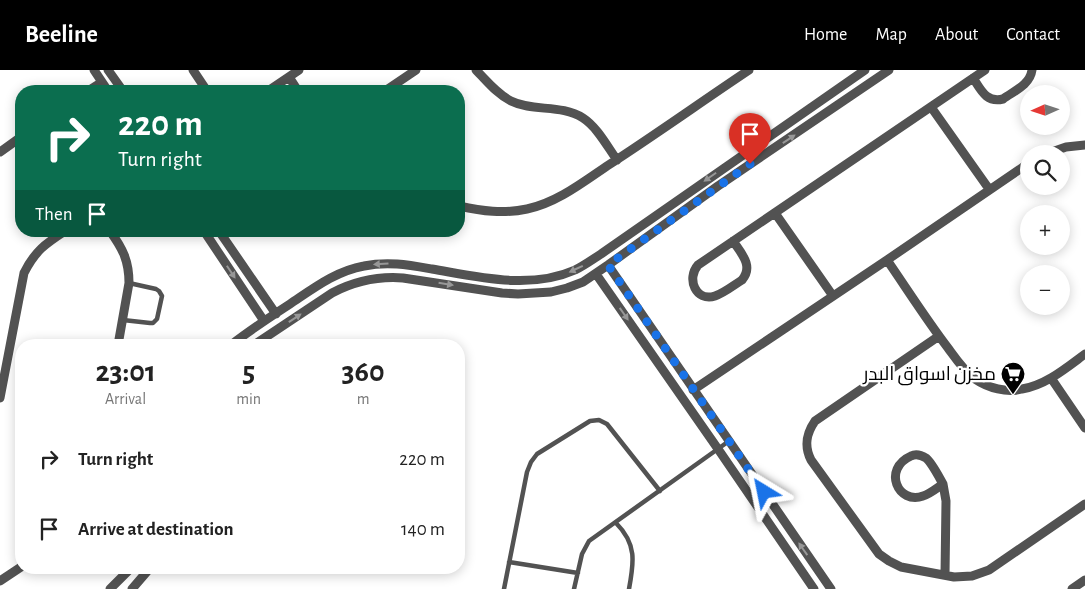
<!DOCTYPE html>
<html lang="en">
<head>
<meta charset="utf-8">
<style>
	:root { --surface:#fff; --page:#f6f6f6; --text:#222; --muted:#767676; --accent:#000 }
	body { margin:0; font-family:"Alegreya Sans",Cairo,sans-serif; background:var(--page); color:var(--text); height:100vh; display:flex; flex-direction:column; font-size:19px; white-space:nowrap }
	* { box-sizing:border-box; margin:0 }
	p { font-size:16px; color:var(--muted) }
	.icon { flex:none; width:28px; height:28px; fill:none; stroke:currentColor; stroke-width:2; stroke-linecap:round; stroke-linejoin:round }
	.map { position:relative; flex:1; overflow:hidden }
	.panel { position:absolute; left:15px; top:269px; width:450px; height:235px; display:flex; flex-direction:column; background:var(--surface); border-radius:20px; box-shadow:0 2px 12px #0003 }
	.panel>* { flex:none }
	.banner { position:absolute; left:15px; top:15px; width:450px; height:152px; border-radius:20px; box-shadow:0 2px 12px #0003; background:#0b6e4f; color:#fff; overflow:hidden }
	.needle { width:32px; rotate:267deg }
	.buttons { position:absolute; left:1020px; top:15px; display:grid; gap:10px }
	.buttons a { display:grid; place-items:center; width:50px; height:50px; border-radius:50%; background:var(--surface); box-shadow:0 2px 12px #0003; font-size:25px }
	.pin { position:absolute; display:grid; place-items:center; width:42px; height:42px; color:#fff; margin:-51px -21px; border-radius:50% 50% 50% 0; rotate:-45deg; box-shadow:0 0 5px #0007 }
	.pin .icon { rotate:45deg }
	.me { position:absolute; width:55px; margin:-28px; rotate:325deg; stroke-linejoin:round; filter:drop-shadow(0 0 4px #0008) }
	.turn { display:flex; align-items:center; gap:18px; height:105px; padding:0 20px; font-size:22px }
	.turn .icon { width:65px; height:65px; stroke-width:2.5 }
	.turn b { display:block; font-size:35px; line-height:42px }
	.then { display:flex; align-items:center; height:48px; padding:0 20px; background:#0003; gap:10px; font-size:19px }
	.eta { display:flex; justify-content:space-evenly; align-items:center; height:85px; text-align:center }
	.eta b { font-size:30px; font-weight:700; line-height:35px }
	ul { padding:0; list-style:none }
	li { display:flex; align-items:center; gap:15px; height:70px; padding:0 20px }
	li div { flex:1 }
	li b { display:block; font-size:19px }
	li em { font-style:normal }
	header { display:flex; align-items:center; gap:30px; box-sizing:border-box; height:70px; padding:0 25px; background:var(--accent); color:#fff }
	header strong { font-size:24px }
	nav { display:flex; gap:28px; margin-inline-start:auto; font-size:18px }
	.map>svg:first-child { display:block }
</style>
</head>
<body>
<header>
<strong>Beeline</strong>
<nav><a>Home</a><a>Map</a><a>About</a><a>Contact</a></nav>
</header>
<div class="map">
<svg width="1085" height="519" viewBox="0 0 1085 519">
	<rect width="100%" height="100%" fill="#fff"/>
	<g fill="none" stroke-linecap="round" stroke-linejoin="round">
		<path stroke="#525252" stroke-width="4.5" d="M123 250 150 253H153L157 249 162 226 159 221 156 219 129 213
			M616 453C637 474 634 492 629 519
			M509 492 578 503
			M504 519 527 402 531 392 537 384 590 351 599 350 607 354 660 421
			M574 519 582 484 589 471 729 371"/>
		<path stroke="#525252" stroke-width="9" d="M94 0 108 21
			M108 0 123 21
			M193 0 207 21
			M476 0C487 11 497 24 511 31 533 42 561 34 583 48 597 57 607 76 617 90
			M289 7 298 21
			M973 8C981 20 986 33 1003 29 1014 21 1030 15 1032 0
			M88 21 102 12
			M268 21 299 0
			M385 21 416 0
			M931 37 989 119
			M0 82 21 67
			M1046 84 1066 77 1085 75
			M459 136C482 141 503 144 527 139 556 133 582 113 607 96 655 65 701 32 749 0
			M775 143 833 226
			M110 161C123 179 129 191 129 213L118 275
			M204 161 264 251
			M219 161 276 244
			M733 171C741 183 754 196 742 210 734 215 724 223 715 226 696 232 686 209 698 195L985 0
			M887 190C907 219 926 249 948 278 956 289 964 301 975 309 988 318 1007 323 1022 319 1046 315 1066 298 1085 284
			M608 195 831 519
			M596 204 718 379 814 519
			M939 266 815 351C806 364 804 376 811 390L879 484 889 491 901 497 954 507 972 506 989 500 1085 434
			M231 275C250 260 270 247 290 234 314 218 336 201 364 196 388 191 409 195 432 199 479 207 530 220 575 200 585 195 593 189 601 184L865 0
			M254 275 332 223C355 211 377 206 403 208L502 223 518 224 551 222 567 218 583 212 608 195 718 116 889 0
			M1051 308 1085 358
			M693 320 887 190 1029 93
			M0 328 24 203C35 181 45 174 65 161
			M943 414C939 407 932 393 926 388 921 385 915 384 911 386 882 399 898 435 923 426 930 424 937 418 943 414L946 431 945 505
			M0 511 21 497
			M110 519 131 498
			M132 519 150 498
			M1072 519 1085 510"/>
	</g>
	<defs><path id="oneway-solid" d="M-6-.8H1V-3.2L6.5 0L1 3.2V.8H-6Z" transform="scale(1.25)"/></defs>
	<g fill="#979797">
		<use href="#oneway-solid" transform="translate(789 69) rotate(-34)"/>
		<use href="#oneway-solid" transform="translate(710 107) rotate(145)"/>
		<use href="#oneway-solid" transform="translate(381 194) rotate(176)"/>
		<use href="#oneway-solid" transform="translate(576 199) rotate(155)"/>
		<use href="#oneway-solid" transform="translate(231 202) rotate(56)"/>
		<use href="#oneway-solid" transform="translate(446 214) rotate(9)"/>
		<use href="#oneway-solid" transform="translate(624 244) rotate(55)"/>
		<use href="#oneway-solid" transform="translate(295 248) rotate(-34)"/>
		<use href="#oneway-solid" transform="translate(803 479) rotate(-125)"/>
	</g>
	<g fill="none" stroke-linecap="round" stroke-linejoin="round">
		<path stroke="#1a73e8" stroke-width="9" stroke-dasharray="0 16.2" d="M750 94 608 195 764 422"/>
	</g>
	<defs>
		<symbol id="supermarket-pin" viewBox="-11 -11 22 30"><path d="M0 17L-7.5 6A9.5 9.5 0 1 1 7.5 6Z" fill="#000" stroke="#fff"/><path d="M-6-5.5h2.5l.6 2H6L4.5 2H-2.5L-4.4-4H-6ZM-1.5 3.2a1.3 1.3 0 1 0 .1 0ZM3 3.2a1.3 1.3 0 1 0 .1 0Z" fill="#fff"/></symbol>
	</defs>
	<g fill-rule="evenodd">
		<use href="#supermarket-pin" x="999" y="290" width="28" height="38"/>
	</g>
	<g text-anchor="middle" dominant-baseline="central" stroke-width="4.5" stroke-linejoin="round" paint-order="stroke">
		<g font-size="19" fill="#000" stroke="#fff" text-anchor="end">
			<text x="996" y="304">مخزن اسواق البدر</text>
		</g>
	</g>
</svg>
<div class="buttons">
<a><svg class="needle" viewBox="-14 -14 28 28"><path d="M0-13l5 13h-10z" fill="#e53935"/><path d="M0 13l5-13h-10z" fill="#767676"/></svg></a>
<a><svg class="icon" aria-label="search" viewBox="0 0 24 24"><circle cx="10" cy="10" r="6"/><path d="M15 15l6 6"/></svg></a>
<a>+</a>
<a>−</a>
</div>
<div class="pin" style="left:750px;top:94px;background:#d93025"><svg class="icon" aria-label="arrive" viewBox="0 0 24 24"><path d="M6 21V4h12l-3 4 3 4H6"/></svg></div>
<svg class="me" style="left:764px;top:422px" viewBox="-20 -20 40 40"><path d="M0-17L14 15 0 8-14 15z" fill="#1a73e8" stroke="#fff" stroke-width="4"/></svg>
<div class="banner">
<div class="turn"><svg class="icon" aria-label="right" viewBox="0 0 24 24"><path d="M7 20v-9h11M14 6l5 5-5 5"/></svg><div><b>220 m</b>Turn right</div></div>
<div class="then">Then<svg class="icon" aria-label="arrive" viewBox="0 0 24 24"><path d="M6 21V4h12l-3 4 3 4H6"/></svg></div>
</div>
<section class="panel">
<div class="eta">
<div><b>23:01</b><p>Arrival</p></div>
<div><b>5</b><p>min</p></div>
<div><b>360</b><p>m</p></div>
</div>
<ul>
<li><svg class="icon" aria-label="right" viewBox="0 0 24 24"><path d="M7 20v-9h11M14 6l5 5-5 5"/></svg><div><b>Turn right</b></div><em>220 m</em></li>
<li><svg class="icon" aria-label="arrive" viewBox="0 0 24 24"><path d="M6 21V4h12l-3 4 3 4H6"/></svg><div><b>Arrive at destination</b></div><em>140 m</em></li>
</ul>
</section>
</div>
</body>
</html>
